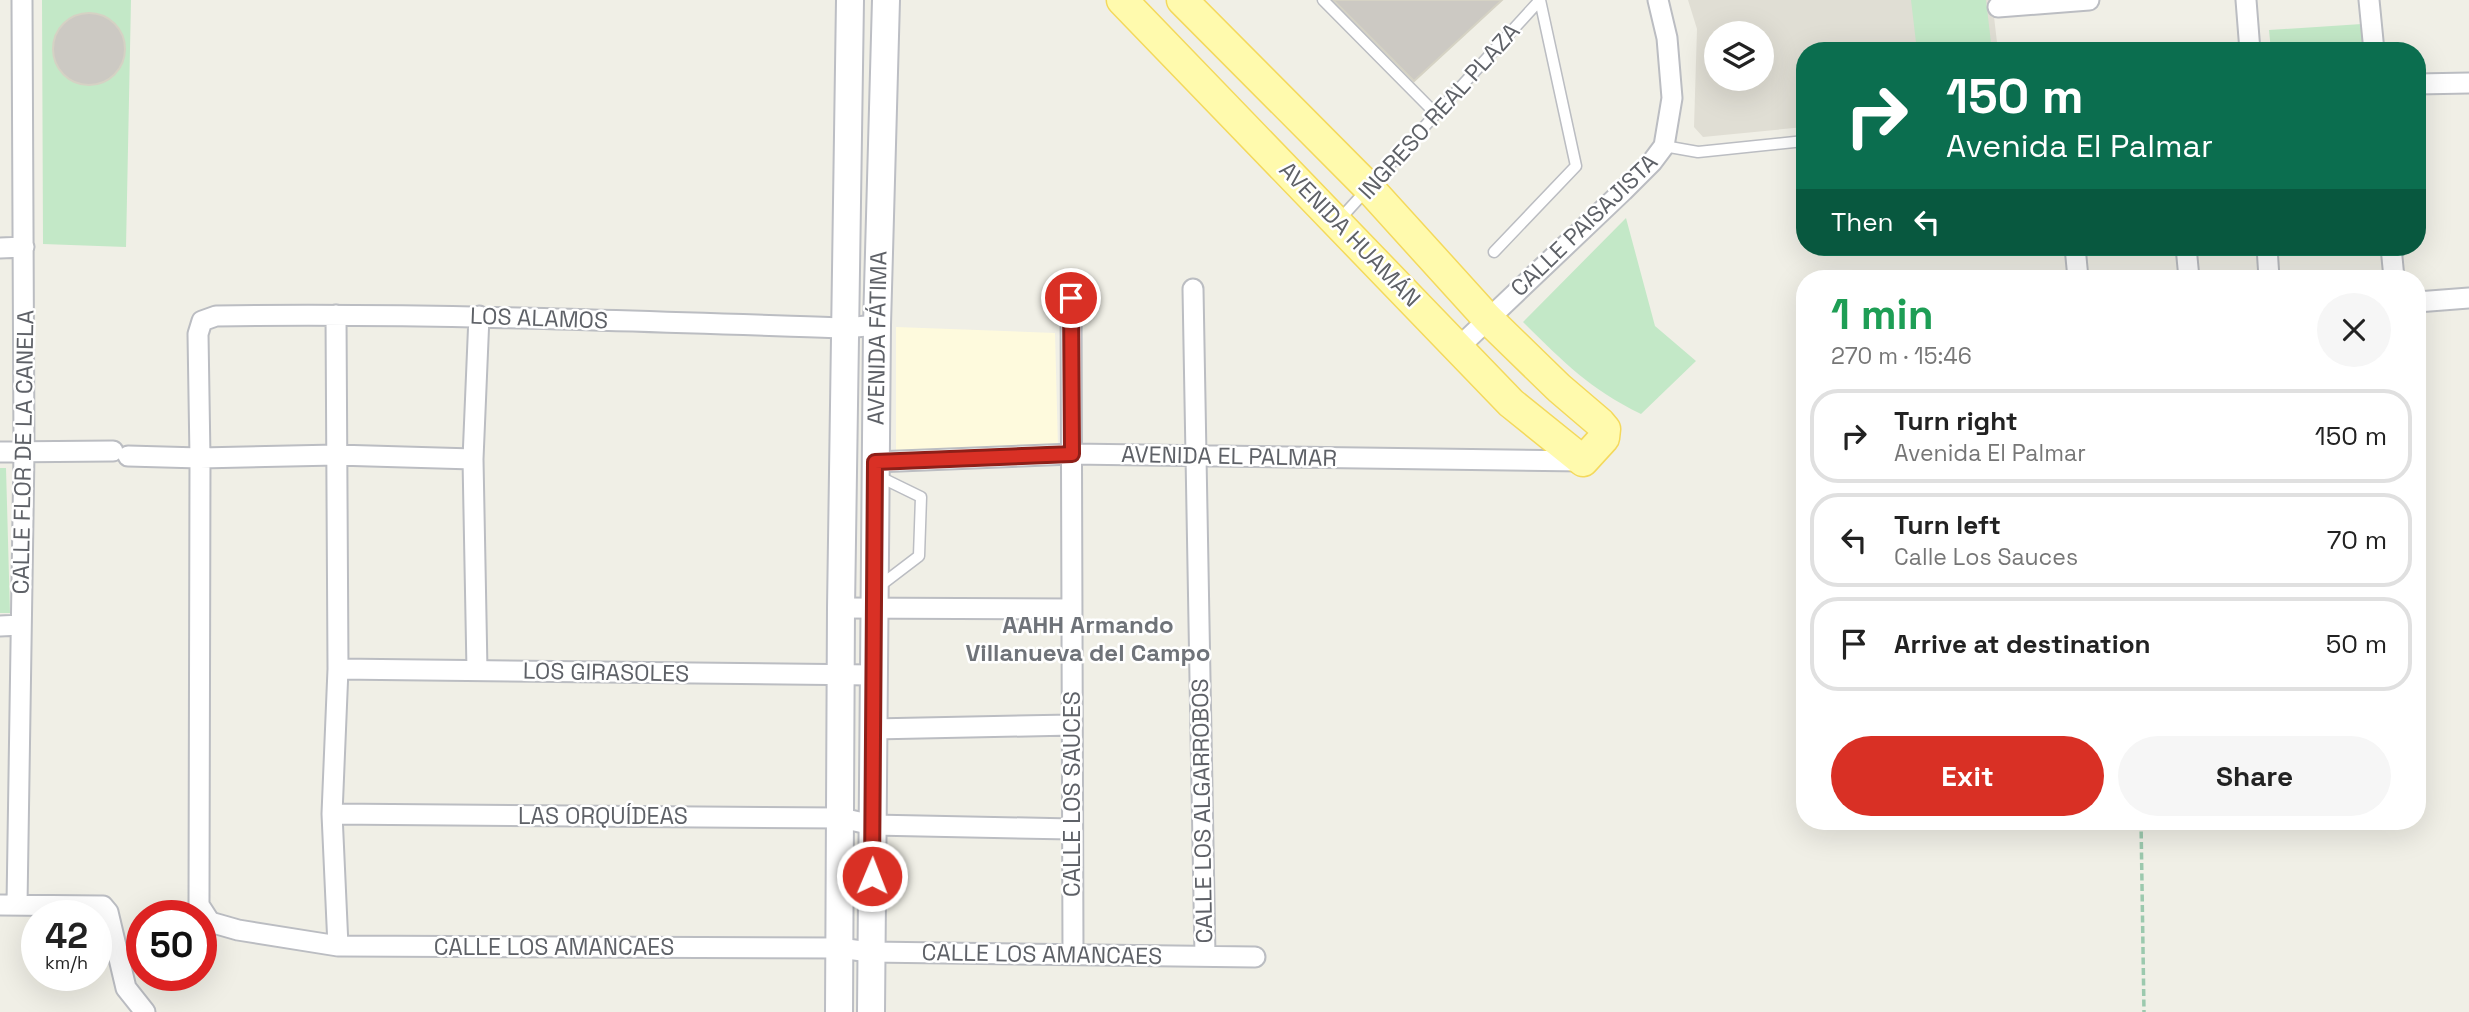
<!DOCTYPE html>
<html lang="en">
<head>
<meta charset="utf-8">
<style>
	:root { --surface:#fff; --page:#f6f6f6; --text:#222; --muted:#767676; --line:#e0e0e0; --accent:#d93025 }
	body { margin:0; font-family:"Space Grotesk",sans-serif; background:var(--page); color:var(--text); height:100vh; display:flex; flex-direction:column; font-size:26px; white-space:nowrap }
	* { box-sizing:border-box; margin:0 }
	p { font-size:23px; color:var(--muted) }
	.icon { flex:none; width:38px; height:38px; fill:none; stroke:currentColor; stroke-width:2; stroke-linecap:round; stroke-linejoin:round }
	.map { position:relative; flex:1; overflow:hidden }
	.side { position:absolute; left:1796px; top:270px; width:630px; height:560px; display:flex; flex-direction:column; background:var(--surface); border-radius:28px; box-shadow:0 7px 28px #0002 }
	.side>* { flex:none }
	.top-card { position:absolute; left:1796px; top:42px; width:630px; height:214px; border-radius:28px; box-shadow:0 7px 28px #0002; background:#0b6e4f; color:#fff; overflow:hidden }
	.buttons { position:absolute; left:1704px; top:21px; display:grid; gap:14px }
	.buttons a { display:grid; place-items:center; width:70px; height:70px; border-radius:50%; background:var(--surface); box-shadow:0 7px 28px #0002; font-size:35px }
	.speed { position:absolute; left:21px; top:900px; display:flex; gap:14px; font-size:35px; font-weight:700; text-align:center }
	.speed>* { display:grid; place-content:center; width:91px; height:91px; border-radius:50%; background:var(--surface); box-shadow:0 7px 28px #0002; line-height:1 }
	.speed small { font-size:18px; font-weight:400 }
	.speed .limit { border:10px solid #d22; background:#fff; color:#111 }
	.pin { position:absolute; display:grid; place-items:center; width:60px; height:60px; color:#fff; margin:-30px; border:4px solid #fff; border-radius:50%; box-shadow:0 2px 7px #0007 }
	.me { position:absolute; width:77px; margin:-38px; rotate:1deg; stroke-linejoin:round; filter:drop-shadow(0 0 5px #0008) }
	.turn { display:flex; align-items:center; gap:24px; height:147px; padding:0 35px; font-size:32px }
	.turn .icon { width:91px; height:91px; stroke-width:2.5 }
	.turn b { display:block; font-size:49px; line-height:60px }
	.then { display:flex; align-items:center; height:66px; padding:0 35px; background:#0003; gap:14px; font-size:26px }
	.round { display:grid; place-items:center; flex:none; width:74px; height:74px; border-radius:37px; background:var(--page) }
	.head { display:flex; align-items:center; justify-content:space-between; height:119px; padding:0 35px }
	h1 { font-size:42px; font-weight:700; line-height:52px; color:#1e9e55 }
	.action { display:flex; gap:14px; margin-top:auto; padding:14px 35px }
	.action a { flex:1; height:80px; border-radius:42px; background:var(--accent); color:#fff; font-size:28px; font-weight:700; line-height:80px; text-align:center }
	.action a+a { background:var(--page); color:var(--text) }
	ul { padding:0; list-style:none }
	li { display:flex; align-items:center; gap:21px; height:94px; margin:0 14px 10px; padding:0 21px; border:4px solid var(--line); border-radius:28px }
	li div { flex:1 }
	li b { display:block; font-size:26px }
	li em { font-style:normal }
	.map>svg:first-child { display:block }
</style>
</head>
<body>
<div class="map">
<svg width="2469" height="1012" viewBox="0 0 2469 1012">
	<rect width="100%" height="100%" fill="#f0efe6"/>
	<path fill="#fefadd" d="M896 327 1055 333 1058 448 896 453Z"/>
	<path fill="#e0ded4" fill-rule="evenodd" d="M1688 0H1992L1998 51H1804V127L1703 137 1694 127 1697 29ZM1717 33H1762V79H1717Z"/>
	<path fill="#c3e8c7" d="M42 0H131L126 247 43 244Z
		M1911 0H1986L1992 51H1917Z
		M2362 24 2364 51H2271L2269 30Z
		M1626 218 1655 326 1696 361 1641 414C1588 388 1565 363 1523 322Z
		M0 468H6L10 613H0Z"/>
	<path fill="#ccc9c3" stroke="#d5d2c4" stroke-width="2" d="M1333 0H1502L1414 81Z
		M53 49a36 36 0 1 1 72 0a36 36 0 1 1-72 0Z"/>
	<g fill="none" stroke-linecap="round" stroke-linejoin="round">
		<defs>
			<path id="service" d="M1323 0 1435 113
				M1664 146 1698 152 1804 141
				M1340 219 1540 0
				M1494 252 1576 166 1540 0
				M877 588 919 556 921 497 878 476"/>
			<path id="minor" d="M2246 0 2250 51
				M2369 0 2374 51
				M1998 7 2089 0
				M2417 84 2469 83
				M2075 247 2078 278
				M2186 247 2189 278
				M2267 247 2269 278
				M2391 247 2394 278
				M0 248 24 247
				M1193 289 1205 956
				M1071 298 1073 954
				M2417 302 2469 298
				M336 315 338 669 332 814 338 946
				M877 325 845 328C635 321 426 313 216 316L202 321 198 334 200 458 199 905 210 922 238 930 338 946 839 948 870 952 1255 957
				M1458 348 1623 191 1652 162 1664 146 1672 98 1667 38 1658 0
				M0 452 113 451
				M128 456 200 458 336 455 473 459
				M875 462 1072 454 1583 461
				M841 608 1070 609
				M0 626 21 625
				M338 669 873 675
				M477 670 473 459 479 316
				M873 729 1072 725
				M332 814 841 818 873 825 1072 829
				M0 905 103 906 108 912 126 988 145 1012
				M17 905 24 452 22 0"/>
			<path id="secondary" d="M839 1012 841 608 850 0
				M871 1012 877 325 886 0"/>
			<path id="primary" d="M1122 0 1511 403 1583 461 1604 438 1605 429 1600 423 1559 388 1487 318 1370 189 1182 0"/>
		</defs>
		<use href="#service" stroke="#bbbdc2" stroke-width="13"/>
		<use href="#minor" stroke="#bbbdc2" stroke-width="23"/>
		<use href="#secondary" stroke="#bcbec4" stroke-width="30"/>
		<use href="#primary" stroke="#f4d95c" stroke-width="33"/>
		<path stroke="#9cc9ae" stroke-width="3.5" stroke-dasharray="7 3.5" stroke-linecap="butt" d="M2141 821 2144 1012"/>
		<use href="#service" stroke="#fff" stroke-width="10"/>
		<use href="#minor" stroke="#fff" stroke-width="19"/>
		<use href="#secondary" stroke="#fff" stroke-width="26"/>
		<use href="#primary" stroke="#fffaad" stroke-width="30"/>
	</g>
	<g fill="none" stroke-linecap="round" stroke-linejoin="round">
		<defs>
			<path id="route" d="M872 876 875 462 1072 454 1071 298"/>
		</defs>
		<use href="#route" stroke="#8d1f18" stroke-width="18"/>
		<use href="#route" stroke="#d93025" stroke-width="12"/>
	</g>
	<g text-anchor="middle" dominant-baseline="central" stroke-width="5" stroke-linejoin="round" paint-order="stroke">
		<g font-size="23" fill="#5e6167" stroke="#fff">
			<text transform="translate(1439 111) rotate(-48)">INGRESO REAL PLAZA</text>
			<text transform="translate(1584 225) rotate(-44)">CALLE PAISAJISTA</text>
			<text transform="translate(1350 234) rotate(46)">AVENIDA HUAMÁN</text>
			<text transform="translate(539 318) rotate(2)">LOS ALAMOS</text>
			<text transform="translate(877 338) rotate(-89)">AVENIDA FÁTIMA</text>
			<text transform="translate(23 452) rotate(-89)">CALLE FLOR DE LA CANELA</text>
			<text transform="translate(1229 456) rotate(1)">AVENIDA EL PALMAR</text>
			<text transform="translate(606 672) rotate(1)">LOS GIRASOLES</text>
			<text transform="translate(1072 794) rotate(-90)">CALLE LOS SAUCES</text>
			<text transform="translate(1202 811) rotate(-91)">CALLE LOS ALGARROBOS</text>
			<text x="603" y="816">LAS ORQUÍDEAS</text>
			<text x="554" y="947">CALLE LOS AMANCAES</text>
			<text transform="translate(1042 954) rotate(1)">CALLE LOS AMANCAES</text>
		</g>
		<g font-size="24" font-weight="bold" fill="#6f7379" stroke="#fff">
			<text x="1088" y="624">AAHH Armando<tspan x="1088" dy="28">Villanueva del Campo</tspan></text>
		</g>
	</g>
</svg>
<div class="buttons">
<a><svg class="icon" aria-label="layers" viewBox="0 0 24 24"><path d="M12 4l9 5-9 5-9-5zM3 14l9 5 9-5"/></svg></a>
</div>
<div class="speed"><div>42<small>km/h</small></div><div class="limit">50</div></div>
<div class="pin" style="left:1071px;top:298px;background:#d93025"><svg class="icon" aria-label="arrive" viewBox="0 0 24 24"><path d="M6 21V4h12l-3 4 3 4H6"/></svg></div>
<svg class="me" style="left:872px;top:876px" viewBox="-20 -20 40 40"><circle r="17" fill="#d93025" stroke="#fff" stroke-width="3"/><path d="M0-11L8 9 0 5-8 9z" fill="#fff"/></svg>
<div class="top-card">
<div class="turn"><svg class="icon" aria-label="right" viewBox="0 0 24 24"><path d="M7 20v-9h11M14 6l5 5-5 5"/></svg><div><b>150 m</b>Avenida El Palmar</div></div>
<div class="then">Then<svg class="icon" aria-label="left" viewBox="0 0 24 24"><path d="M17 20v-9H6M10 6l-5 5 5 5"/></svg></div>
</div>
<section class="side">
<div class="head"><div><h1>1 min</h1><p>270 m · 15:46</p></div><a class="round"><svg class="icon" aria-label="close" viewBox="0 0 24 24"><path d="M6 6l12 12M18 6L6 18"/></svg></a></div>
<ul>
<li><svg class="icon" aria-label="right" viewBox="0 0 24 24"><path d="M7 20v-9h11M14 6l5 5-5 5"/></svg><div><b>Turn right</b><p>Avenida El Palmar</p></div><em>150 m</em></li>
<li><svg class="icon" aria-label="left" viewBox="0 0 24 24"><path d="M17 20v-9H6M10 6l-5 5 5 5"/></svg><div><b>Turn left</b><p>Calle Los Sauces</p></div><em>70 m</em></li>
<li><svg class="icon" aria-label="arrive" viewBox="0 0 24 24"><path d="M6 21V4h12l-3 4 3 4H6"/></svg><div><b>Arrive at destination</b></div><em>50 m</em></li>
</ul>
<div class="action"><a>Exit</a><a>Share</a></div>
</section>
</div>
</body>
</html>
